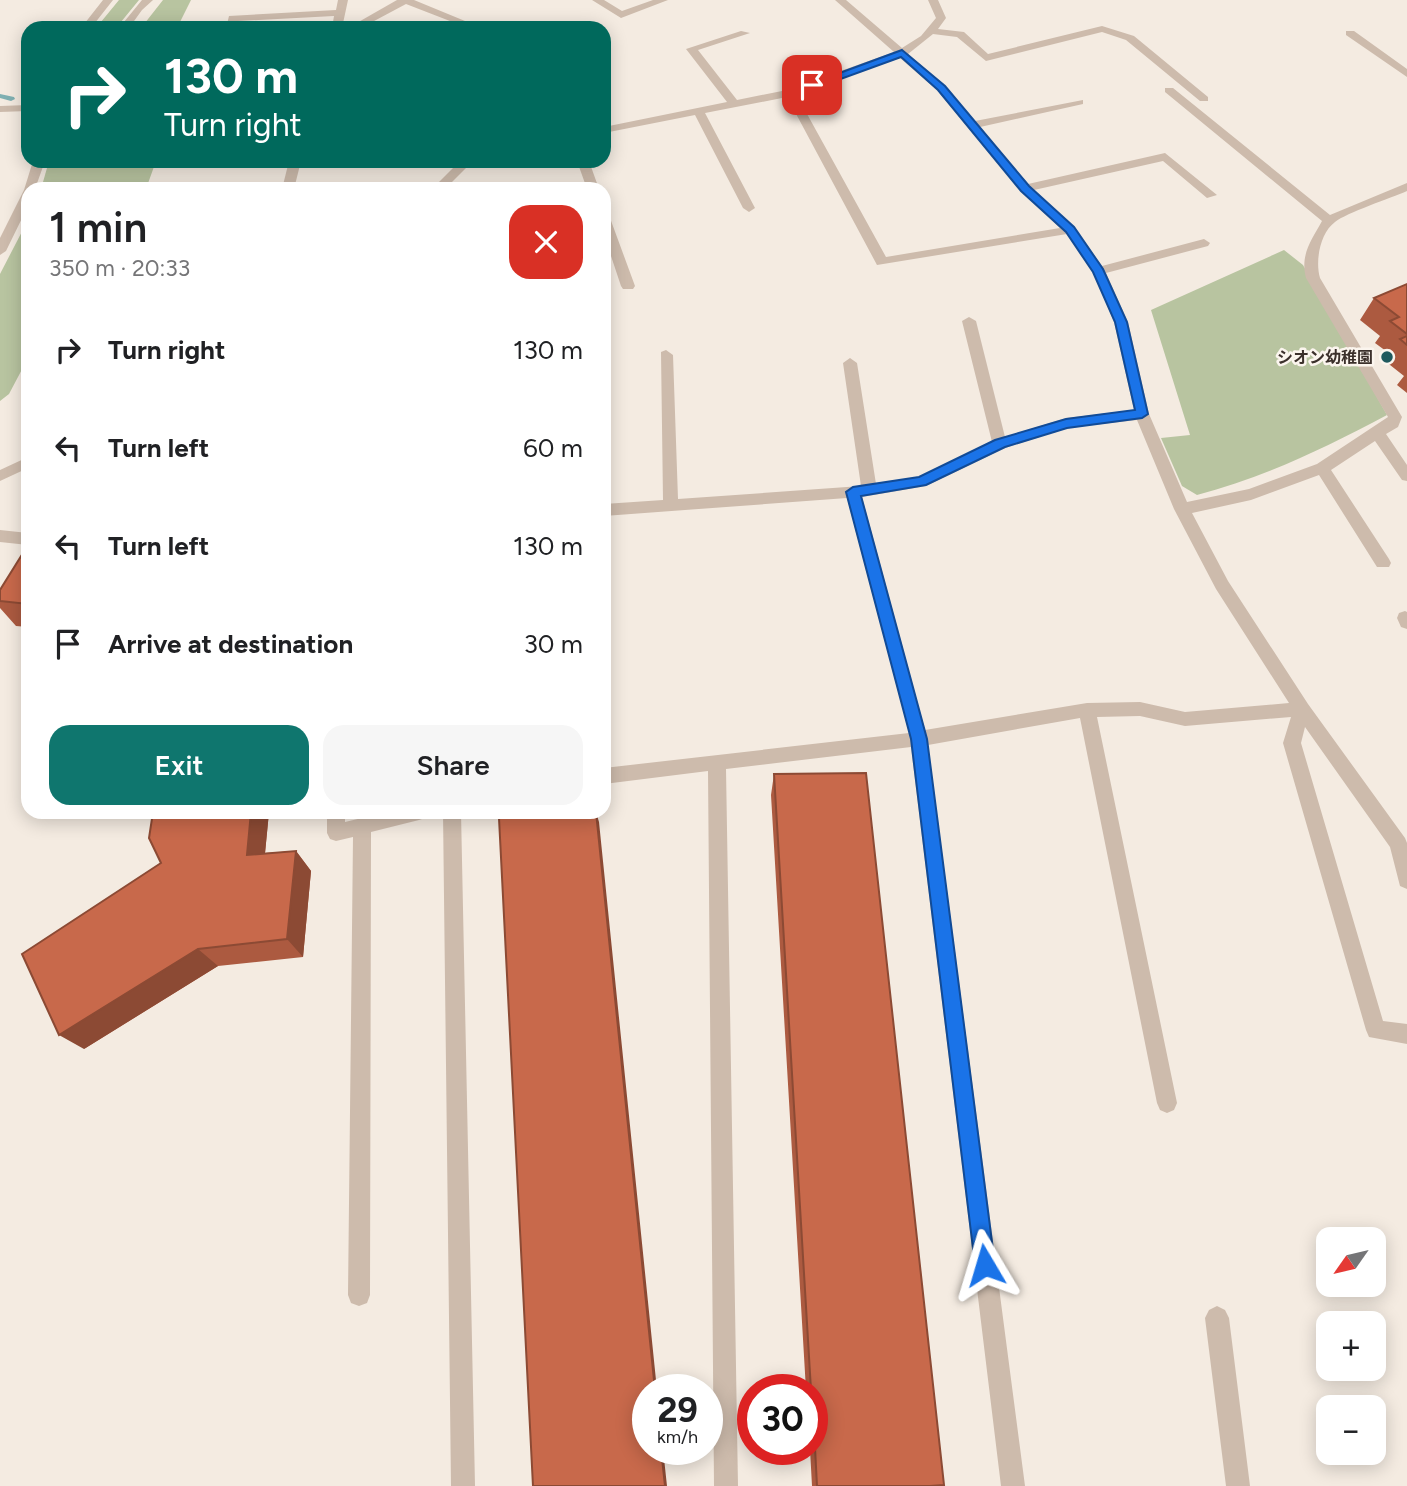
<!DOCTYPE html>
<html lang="en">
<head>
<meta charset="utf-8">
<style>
	:root { --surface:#fff; --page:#f6f6f6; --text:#202124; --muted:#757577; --accent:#0f766e }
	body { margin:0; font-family:Figtree,"Noto Sans JP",sans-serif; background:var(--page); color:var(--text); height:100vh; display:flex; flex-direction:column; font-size:26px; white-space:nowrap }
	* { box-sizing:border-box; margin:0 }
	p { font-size:23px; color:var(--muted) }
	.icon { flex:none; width:38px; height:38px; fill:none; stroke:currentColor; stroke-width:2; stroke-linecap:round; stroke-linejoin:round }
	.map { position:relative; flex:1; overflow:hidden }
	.panel { position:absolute; left:21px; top:182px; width:590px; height:637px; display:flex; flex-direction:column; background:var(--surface); border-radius:21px; box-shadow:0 4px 18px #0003 }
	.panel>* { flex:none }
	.banner { position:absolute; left:21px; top:21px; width:590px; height:147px; border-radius:21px; box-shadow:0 4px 18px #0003; background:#00695c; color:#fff; overflow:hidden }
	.needle { width:46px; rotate:236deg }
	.fabs { position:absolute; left:1316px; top:1227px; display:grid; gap:14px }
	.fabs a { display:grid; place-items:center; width:70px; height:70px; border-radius:14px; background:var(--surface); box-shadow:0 4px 18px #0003; font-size:35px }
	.speed { position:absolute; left:632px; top:1374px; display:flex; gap:14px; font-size:35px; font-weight:700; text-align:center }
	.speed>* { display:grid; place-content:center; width:91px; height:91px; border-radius:50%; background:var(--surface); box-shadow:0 4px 18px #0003; line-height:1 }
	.speed small { font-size:18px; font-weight:400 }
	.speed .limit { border:10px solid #d22; background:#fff; color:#111 }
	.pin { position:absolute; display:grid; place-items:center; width:60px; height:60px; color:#fff; margin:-30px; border-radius:14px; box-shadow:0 4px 10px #0006 }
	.me { position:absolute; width:77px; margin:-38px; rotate:353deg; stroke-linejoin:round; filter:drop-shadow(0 0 5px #0008) }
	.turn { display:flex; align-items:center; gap:24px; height:147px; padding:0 28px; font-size:32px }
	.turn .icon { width:91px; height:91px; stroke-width:2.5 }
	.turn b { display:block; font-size:49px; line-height:60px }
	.round { display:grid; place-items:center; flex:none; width:74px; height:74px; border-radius:21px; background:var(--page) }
	.summary { display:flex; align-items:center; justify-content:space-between; height:119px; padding:0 28px }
	h1 { font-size:42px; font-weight:600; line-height:52px }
	.action { display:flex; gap:14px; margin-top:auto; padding:14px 28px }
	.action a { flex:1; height:80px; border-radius:21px; background:var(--accent); color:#fff; font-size:28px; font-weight:600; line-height:80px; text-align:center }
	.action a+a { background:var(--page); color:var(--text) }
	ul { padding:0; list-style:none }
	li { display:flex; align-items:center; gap:21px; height:98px; padding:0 28px }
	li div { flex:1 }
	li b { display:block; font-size:26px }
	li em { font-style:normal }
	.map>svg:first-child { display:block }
</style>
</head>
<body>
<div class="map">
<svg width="1407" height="1486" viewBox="0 0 1407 1486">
	<rect width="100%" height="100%" fill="#f4ebe1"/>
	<path fill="#b8c4a0" d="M119 0H139L116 28H96Z
		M163 0H191L177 28H141Z
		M49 161H156L146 189H41Z
		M28 220V358L9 394 0 401V274Z
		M1284 250 1303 265 1387 415C1325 448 1265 477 1197 495L1182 486 1161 438 1190 435 1151 310Z"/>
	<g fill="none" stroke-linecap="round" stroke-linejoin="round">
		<path fill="#7fb0b2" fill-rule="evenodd" d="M0 94 14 97 15 99 11 101 0 98Z"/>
		<path fill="#cdbbac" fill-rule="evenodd" d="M103 0H113L91 28H81Z
			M142 0H153L142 10 129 28H119Z
			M338 0H348L342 28H332L334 16 238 21 236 28H226L229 16 336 10Z
			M397 0H414L482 28H468L406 4 361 28H348Z
			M592 0H604L622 11 653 0H668L621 18Z
			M835 0H846L902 48 921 36 936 18 928 0H938L946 18 938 29 964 32 988 54 1102 26 1134 36 1208 97V101H1200L1126 40 1102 32 986 61 957 37 933 34 908 54 945 86 975 121 1083 100V104L980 127 1028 184 1165 153 1217 195 1207 198 1163 161 1034 190 1074 227 1102 266 1204 239 1210 243 1208 246 1106 273 1128 322 1149 414 1187 502 1249 489 1317 464 1388 417 1306 278C1300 255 1311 241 1322 221L1165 92V88H1173L1330 215 1407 183V191C1391 198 1346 213 1335 222 1320 233 1315 261 1320 278L1402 417 1398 427 1386 434 1407 465V481L1402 480 1375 441 1331 470 1389 559 1391 563 1389 567H1377L1319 475 1251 500 1192 513 1228 581 1308 704 1405 838 1407 843V889L1400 886 1390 847 1305 727 1301 743 1383 1021 1407 1024V1044L1369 1037 1366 1030 1283 743 1291 717 1185 726 1140 716 1097 717 1177 1103 1174 1110 1167 1113 1160 1110 1157 1103 1080 718 928 745 1025 1486H1001L911 747 726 769 738 1486H714L708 771 604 784V768L909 733 847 498 604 516V504L663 500 661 352 666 350 673 355 678 499 861 486 843 363 850 358 857 363 876 484 918 477 992 442 962 321 969 317 976 321 1005 437 1066 418 1134 410 1114 322 1093 271 1067 234 877 265 787 97 705 113 755 208 749 212 743 208 695 115 604 133V127L727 102 686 49 741 31 750 33 698 50 737 100 787 90 894 52ZM900 58 937 90 1021 191 1060 228 886 257 796 94ZM1137 420 1174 509 1216 589 1289 703 1185 712 1140 702 1087 703 925 730 862 497 926 486 1005 448 1067 428Z
			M1346 31H1354L1407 69V77L1346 35Z
			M28 105V111L0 112V106Z
			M33 161H45L35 189H28V206L6 251 0 255V238L24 190Z
			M289 161H301L294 189H282Z
			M460 161H473L445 189H432Z
			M577 161H589L599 189H587Z
			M604 214 610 218 635 286 633 289H623L621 286 604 235Z
			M28 457V468L0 481V470Z
			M0 530 28 533V545L0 542Z
			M1405 611 1407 612V629L1401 627 1397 618 1399 613Z
			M327 812H345V822L387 812H428L425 818 419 820 371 832 370 1295 367 1303 359 1306 351 1303 348 1295 353 837 336 841 330 839 327 833Z
			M443 812H461L475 1486H451Z
			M1217 1306 1225 1310 1229 1318 1250 1486H1226L1205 1318 1209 1310Z"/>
	</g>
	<path fill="#ac5a40" d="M1407 284V393L1397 385 1404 376 1385 361 1390 354 1375 343 1380 336 1360 320 1374 298Z
		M0 601 28 604V627L16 626 0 608Z
		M774 774 930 1486H812L810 1449H812V1390H806L771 795Z
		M153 812H269L265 853 296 851 311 871 303 957 218 966 84 1049 161 863Z"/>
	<path fill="#8c4a34" d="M251 812H269L263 874 247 855Z
		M596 812 599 822 657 1390H655Z
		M296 851 311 871 303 957 287 939Z
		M198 949 218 966 84 1049 59 1035Z
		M661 1449H663L667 1486H665Z"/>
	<path fill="#c8694b" stroke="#8c4a34" stroke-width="2" d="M1407 284V334L1390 321 1399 317 1374 298Z
		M1407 336V345L1400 339Z
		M28 545V604L0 601V590Z
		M866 773 944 1485 930 1486H817L812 1390H811L774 774Z
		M153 812H251L247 855 296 851 287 939 198 949 59 1035 22 954 161 863 149 838Z
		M534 812H596L655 1390H648V1449H661L665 1486H533L499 818Z"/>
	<path fill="#1a73e8" stroke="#114b97" stroke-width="2" d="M902 50 945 86 1029 186 1074 227 1103 269 1127 322 1148 414 1142 418 1067 428 1005 447 926 485 861 496 927 739 995 1265 992 1272 985 1275 978 1272 975 1265 911 739 846 492 853 487 919 477 995 440 1066 419 1135 410 1115 322 1093 272 1066 232 1021 191 938 90 901 57 816 88 807 85Z"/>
	<circle fill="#1f5a5e" stroke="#fbf5ee" stroke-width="2.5" cx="1387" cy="357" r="7"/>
	<g text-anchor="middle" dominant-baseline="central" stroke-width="5" stroke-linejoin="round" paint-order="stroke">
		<g font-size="16" font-weight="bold" fill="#3b302b" stroke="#fbf5ee" text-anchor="end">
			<text x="1373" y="357">シオン幼稚園</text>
		</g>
	</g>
</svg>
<div class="fabs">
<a><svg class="needle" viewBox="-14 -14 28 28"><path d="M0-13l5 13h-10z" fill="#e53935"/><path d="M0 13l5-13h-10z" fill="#757577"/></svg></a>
<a>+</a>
<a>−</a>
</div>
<div class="speed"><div>29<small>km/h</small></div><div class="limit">30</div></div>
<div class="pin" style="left:812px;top:85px;background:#d93025"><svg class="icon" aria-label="arrive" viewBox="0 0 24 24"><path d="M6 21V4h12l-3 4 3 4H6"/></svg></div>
<svg class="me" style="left:985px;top:1265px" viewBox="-20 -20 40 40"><path d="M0-17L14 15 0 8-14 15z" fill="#1a73e8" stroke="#fff" stroke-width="4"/></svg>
<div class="banner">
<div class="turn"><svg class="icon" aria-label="right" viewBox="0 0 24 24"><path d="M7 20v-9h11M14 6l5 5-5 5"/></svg><div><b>130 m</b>Turn right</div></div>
</div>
<section class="panel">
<div class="summary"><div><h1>1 min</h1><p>350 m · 20:33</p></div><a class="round" style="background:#d93025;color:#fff"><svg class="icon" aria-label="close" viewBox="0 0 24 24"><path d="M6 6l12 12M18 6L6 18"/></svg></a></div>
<ul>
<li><svg class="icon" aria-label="right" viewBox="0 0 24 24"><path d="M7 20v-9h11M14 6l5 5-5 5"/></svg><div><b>Turn right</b></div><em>130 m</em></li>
<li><svg class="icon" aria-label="left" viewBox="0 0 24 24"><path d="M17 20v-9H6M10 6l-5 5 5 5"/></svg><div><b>Turn left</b></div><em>60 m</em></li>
<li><svg class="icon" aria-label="left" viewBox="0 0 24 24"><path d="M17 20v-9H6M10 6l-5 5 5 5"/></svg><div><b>Turn left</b></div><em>130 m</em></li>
<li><svg class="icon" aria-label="arrive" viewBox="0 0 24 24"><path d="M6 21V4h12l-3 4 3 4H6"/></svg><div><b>Arrive at destination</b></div><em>30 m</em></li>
</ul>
<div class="action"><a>Exit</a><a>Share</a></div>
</section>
</div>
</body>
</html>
